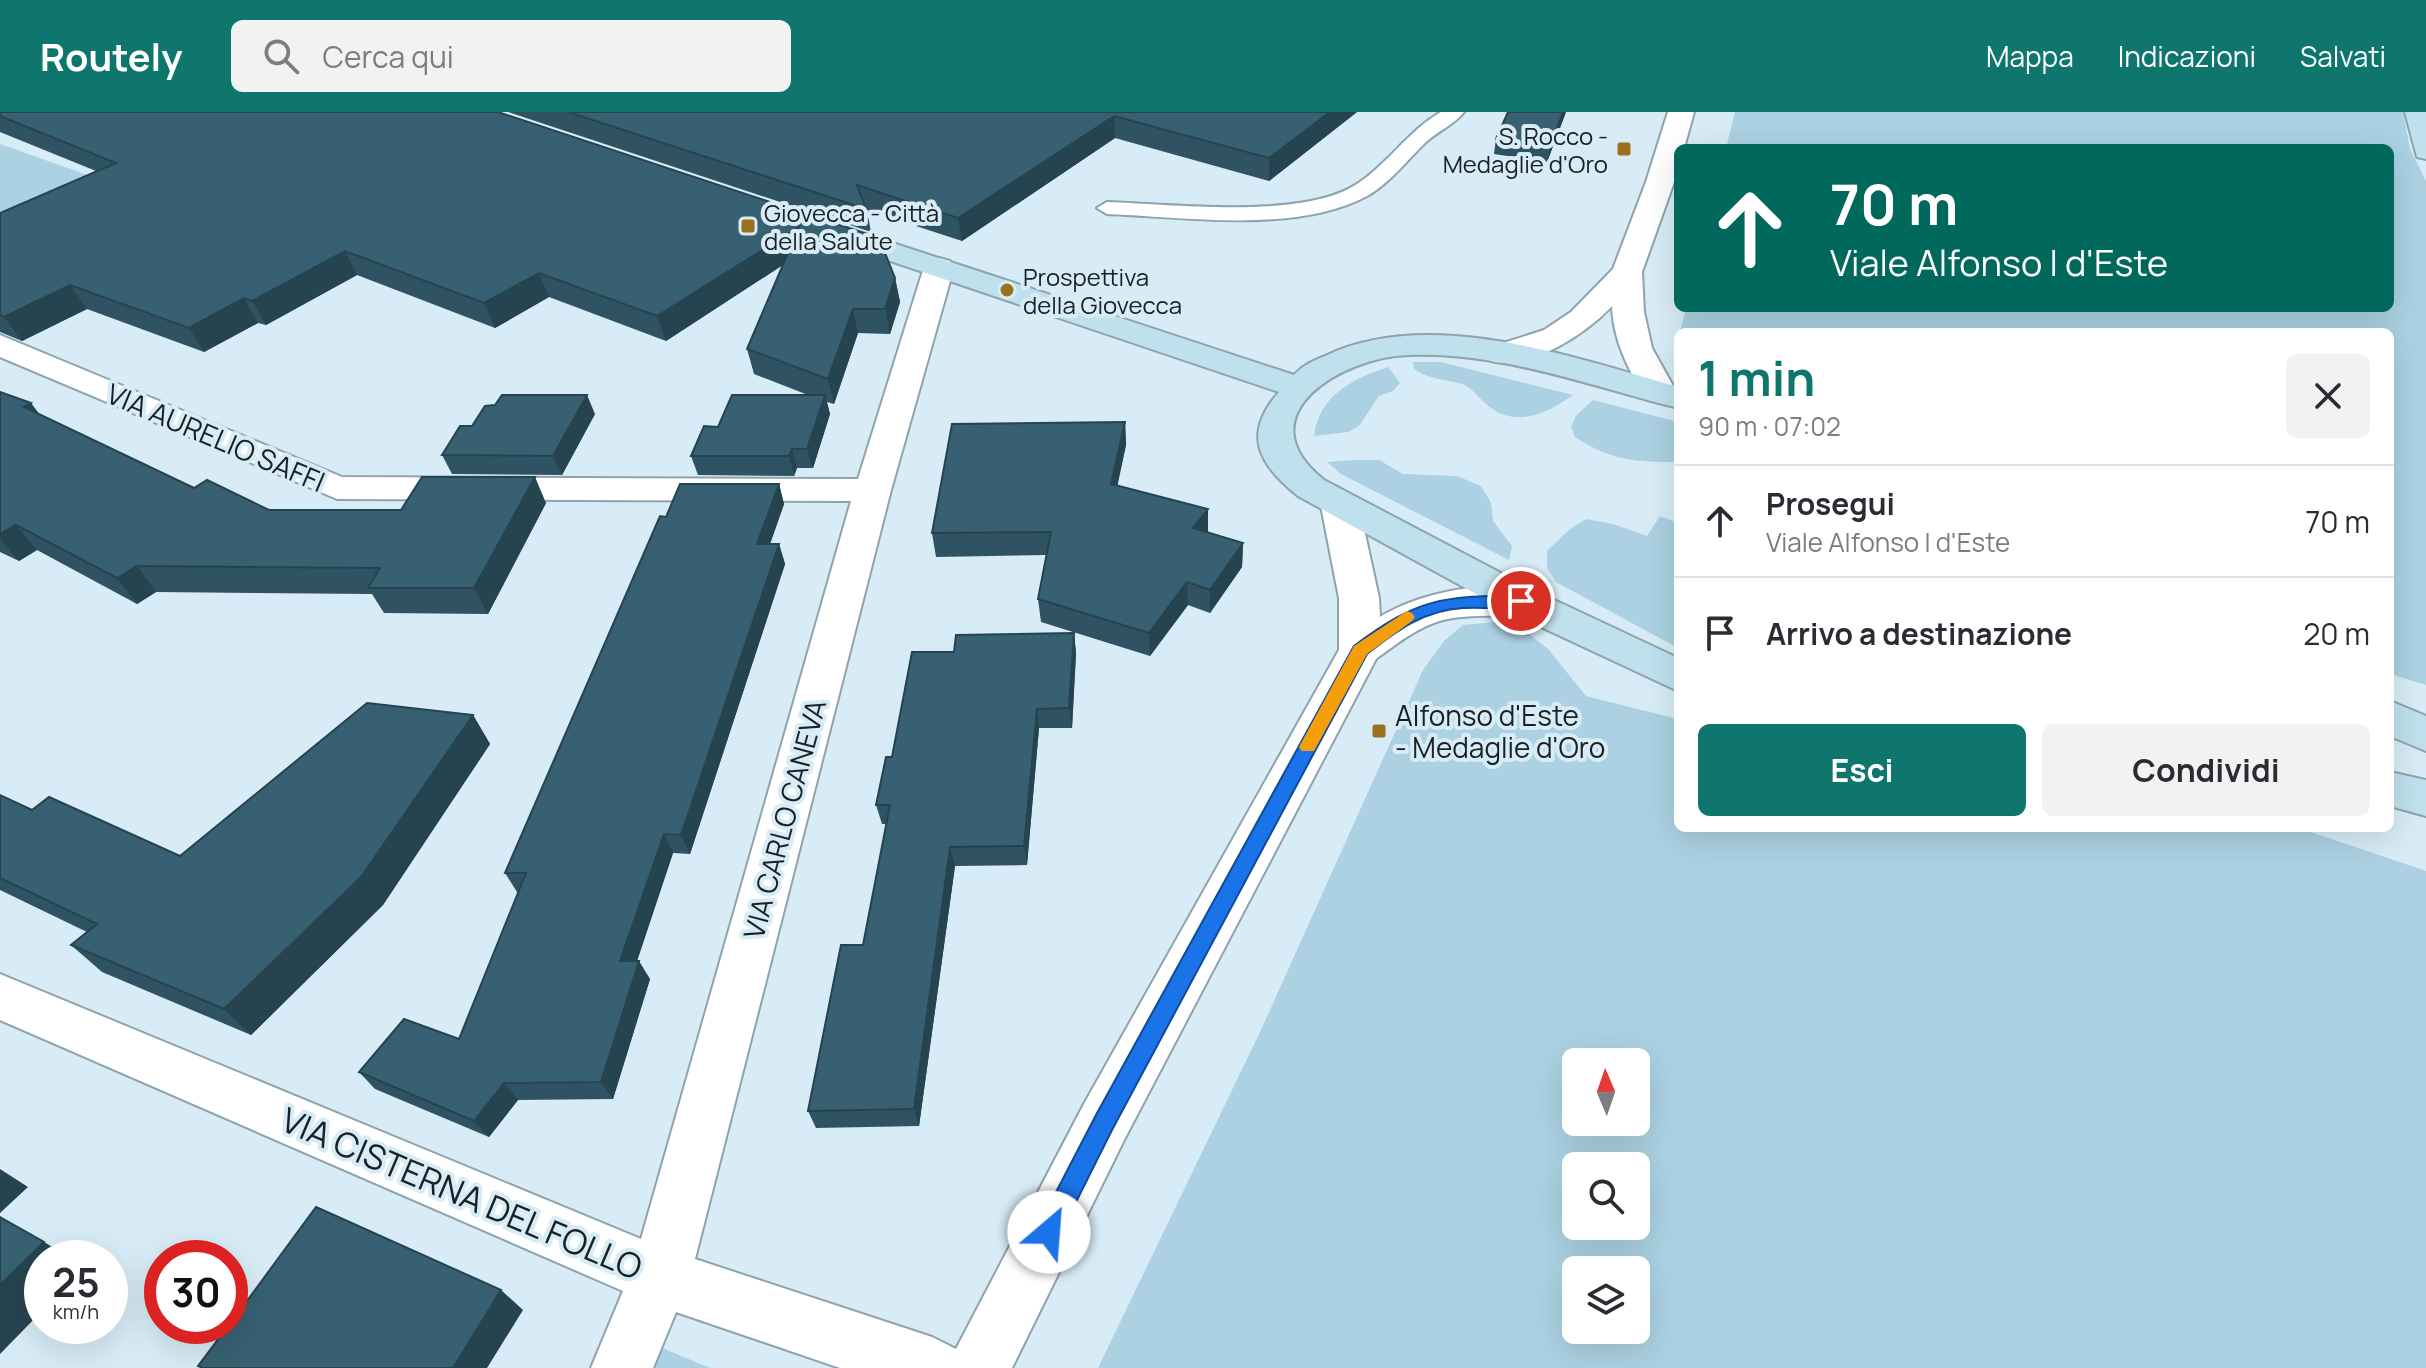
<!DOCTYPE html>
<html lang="it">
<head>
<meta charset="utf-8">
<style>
	:root { --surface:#fff; --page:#f2f2f3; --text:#2b2b33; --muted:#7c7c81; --line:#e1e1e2; --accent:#0f766e }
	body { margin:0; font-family:Manrope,sans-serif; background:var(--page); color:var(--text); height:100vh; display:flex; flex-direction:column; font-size:30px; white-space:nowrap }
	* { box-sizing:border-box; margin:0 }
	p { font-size:26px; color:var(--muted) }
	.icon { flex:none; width:44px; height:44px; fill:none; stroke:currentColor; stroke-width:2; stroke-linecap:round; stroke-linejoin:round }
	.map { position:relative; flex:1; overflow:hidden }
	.drawer { position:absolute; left:1674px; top:216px; width:720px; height:504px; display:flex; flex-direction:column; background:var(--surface); border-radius:12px; box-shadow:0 8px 32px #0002 }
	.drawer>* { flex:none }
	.hud { position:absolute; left:1674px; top:32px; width:720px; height:168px; border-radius:12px; box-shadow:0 8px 32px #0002; background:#00695c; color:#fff; overflow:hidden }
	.needle { width:52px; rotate:358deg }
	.fabs { position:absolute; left:1562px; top:936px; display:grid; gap:16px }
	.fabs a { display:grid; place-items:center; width:88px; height:88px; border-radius:12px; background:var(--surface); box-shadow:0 8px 32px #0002; font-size:40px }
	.speed { position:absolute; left:24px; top:1128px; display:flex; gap:16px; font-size:40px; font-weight:700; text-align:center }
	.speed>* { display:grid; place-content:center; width:104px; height:104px; border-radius:50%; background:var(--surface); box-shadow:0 8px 32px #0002; line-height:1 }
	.speed small { font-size:20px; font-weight:400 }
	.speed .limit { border:12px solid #d22; background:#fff; color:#111 }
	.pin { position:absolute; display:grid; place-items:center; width:68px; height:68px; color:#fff; margin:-34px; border:4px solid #fff; border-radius:50%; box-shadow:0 2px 8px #0007 }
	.me { position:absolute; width:88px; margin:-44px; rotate:27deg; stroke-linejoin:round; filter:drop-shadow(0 0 6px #0008) }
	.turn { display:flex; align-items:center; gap:28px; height:168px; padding:0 24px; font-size:36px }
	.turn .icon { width:104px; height:104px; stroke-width:2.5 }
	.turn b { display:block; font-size:56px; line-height:68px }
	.round { display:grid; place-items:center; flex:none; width:84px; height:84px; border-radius:12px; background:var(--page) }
	.overview { display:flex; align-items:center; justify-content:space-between; height:136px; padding:0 24px }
	h1 { font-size:48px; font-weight:700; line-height:60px; color:var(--accent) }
	.action { display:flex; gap:16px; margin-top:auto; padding:16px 24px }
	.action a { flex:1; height:92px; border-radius:12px; background:var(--accent); color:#fff; font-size:32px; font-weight:700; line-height:92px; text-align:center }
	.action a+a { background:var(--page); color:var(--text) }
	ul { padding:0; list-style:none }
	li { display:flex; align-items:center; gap:24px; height:112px; padding:0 24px; border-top:2px solid var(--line) }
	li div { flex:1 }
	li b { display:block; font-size:30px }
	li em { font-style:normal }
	header { display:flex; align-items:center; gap:48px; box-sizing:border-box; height:112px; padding:0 40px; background:var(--accent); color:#fff }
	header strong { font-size:38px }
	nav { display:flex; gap:44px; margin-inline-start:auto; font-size:28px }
	.search { width:560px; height:72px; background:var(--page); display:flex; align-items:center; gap:20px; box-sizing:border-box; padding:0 28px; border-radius:12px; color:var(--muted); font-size:30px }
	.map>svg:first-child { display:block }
</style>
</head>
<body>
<header>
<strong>Routely</strong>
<div class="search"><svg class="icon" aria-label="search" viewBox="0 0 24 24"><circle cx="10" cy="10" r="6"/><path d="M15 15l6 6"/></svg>Cerca qui</div>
<nav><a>Mappa</a><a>Indicazioni</a><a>Salvati</a></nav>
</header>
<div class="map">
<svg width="2426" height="1256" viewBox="0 0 2426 1256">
	<rect width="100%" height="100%" fill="#d7ecf6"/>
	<path fill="#abd1e2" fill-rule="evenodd" d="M1735 0H2403L2410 37 2426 69V573L2390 562V220L1680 219 1686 196H2390V36H1726Z
		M0 32 107 70 0 115Z
		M1413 250H1441L1573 283C1549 300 1519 316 1491 296 1481 289 1473 276 1462 272 1444 267 1430 268 1414 257Z
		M1388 255 1400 271 1393 279 1379 284 1359 314 1348 320 1314 324C1319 283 1353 267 1388 255Z
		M1593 288 1678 310V350C1635 350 1612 349 1575 325L1571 315 1576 304Z
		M1355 348H1379L1403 362 1457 364 1481 374 1491 391 1493 409 1512 434 1509 448 1341 362 1327 350Z
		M1660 404 1678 411V536L1556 470 1547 456V439L1570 417 1586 407 1613 412 1647 424Z
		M1496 510 1524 518 1548 537 1586 584 1678 607V716H2299L2426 759V1256H1098L1261 918 1423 558 1444 529 1463 513ZM1576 950H1636V1010H1576ZM1576 1054H1636V1114H1576ZM1576 1158H1636V1218H1576Z
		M660 1235 710 1256H651Z"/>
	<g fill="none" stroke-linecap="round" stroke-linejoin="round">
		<defs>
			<path id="lane" d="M1441 0H1464C1455 12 1438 19 1426 30 1407 48 1390 71 1367 84 1297 122 1184 105 1107 102L1097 96 1107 90C1173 92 1302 108 1357 72 1388 52 1409 18 1441 0Z"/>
			<path id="street" d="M1668 0H1694L1684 36H1678L1674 70 1642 160 1644 200 1652 236 1677 281 1672 288 1660 291 1648 288C1629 261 1613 227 1612 194 1587 221 1530 259 1491 249L1487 242 1491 235 1544 218 1571 200 1613 157 1646 70Z
				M939 146 950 149 954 155 891 378 695 1147 932 1225 956 1237 1084 992 1339 538V486L1321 394 1327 386 1340 382 1353 386 1359 394 1379 486 1380 505C1420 480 1489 467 1535 479L1541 489 1535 499C1509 506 1480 502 1453 506 1424 510 1399 530 1376 547L1124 1028 1012 1256H840L676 1200 653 1256H591L623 1179 0 908V862L641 1127 851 389 337 387 0 245V223L342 365 858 367 924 155 928 149Z"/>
			<path id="secondary" d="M2405 0H2426V47L2417 45Z
				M826 109 1294 263C1303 253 1313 249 1325 244 1428 194 1574 245 1678 275V296C1589 274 1503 240 1410 243 1344 244 1242 303 1324 368L1535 479 1678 546V579L1507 499 1298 384C1258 352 1242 322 1279 280L816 124 811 118 816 112Z
				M2390 589 2426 604V639L2390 624Z
				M2390 660 2426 668V704L2390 694Z"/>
		</defs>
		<use href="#lane" stroke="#8fa3ac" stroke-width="4"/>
		<use href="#street" stroke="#8fa3ac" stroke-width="4"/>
		<use href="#secondary" stroke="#8fa3ac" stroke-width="4"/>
		<use href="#lane" fill="#fff" fill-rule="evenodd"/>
		<use href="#street" fill="#fff" fill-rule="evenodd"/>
		<use href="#secondary" fill="#bee1ed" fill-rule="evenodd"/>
	</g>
	<path fill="#2f5362" d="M0 0 895 166 900 190 890 222 858 221 834 292 827 290 830 302 813 356H797L794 364 698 363 691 344 718 315 808 283 754 262 747 237 783 153 666 229 549 185 495 216 357 163 266 213 258 211 204 240 87 197 22 229 0 220V101L96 59 0 20Z
		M508 0H1357L1269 69 1115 26 962 129 867 98 871 120Z
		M1508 0H1566L1547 50 1494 42 1496 27Z
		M0 280 39 302 194 376 269 398H401L546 391 488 502 384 501 372 482 156 480 137 492 37 438 19 449 0 440Z
		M595 302 562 363 452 362 442 343 472 314Z
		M1125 310 1126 333 1117 373 1208 397V421L1243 431 1242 455 1210 501 1188 493 1150 544 1041 510 1038 487 1046 443 936 445 932 421Z
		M779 372 784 392 770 432H779L785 452 690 742 673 741 637 849 650 867 613 987 518 988 489 1025 375 977 359 960 459 927 519 780H517L505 761 666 405Z
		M1074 521 1076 541 1072 616H1039L1027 753 955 754 919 1014 816 1016 808 999 863 833 886 712H882L876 693 892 645 954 540Z
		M473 603 490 632 383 793 251 923 102 860 71 833 87 820 0 778V683L32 698 180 744Z"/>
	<path fill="#264450" d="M1330 0H1357L1269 69V46Z
		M1563 0H1566L1547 50 1550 35Z
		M1114 4 1115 26 962 129 958 106Z
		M799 115 804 139 666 229 657 204Z
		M345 139 357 163 266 213 252 189Z
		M539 161 549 185 495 216 484 191Z
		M895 166 900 190 890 222 885 197Z
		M70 173 87 197 22 229 4 205Z
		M244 186 258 211 204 240 189 216Z
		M853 197 858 221 834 292 828 267Z
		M587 283 595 302 562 363 553 344Z
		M825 283 830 302 813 356 807 337Z
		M31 291 50 316 24 295Z
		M1125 310 1126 333 1113 395 1111 372Z
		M792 337 797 356 794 364 789 344Z
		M535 365 546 391 488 502 474 476Z
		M779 372 784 392 763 452 757 432Z
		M1208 397V421L1193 416Z
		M16 413 37 438 19 449 0 427V422Z
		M1243 431 1242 455 1210 501V478Z
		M779 432 785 452 690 742 681 723Z
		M137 454 156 480 137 492 117 466Z
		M1187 470 1188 493 1150 544 1149 521Z
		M1074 521 1076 541 1072 616 1069 596Z
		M1037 597 1039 616 1027 753 1024 734Z
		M473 603 490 632 383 793 251 923 224 897Z
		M664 722 673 741 631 867 620 849Z
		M950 735 955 754 919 1014 914 997Z
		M639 849 650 867 613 987 601 970Z
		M504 971 518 988 489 1025 474 1009Z
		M0 1057 28 1075 0 1101Z
		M44 1130 71 1146H42V1199L0 1242V1173Z
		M501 1178 523 1198 487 1256H453Z"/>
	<path fill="#376172" stroke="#264450" stroke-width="2" d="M0 0H498L879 126 895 166 885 197H853L828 267 747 237 799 115 657 204 539 161 484 191 345 139 252 189 244 186 189 216 70 173 4 205 0 203V101L116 51 0 4Z
		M568 0H1330L1269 46 1114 4 958 106 857 73 866 97Z
		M1508 0H1563L1550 35 1496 27Z
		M0 280 31 291 24 295 194 376 207 368 269 398H401L422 365H535L474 476H368L380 456 137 454 117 466 16 413 0 422Z
		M502 283H587L553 344 442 343 460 314H472L485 294 495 293Z
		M732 283H825L807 337H792L789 344H691L704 314 718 315Z
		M1125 310 1111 372 1208 397 1193 416 1243 431 1210 478 1187 470 1149 521 1038 487 1051 420 932 421 952 312Z
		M680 372H779L757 432H779L681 723 664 722 620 849H639L601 970 504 971 474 1009 359 960 404 907 459 927 526 761H505L660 404 666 405Z
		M1074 521 1069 596 1037 597 1024 734 950 735 914 997 808 999 841 833H863L890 693H876L886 645H892L912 540H954L956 523Z
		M367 591 473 603 361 765 224 897 71 833 97 812 0 766V683L32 698 49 685 180 744Z
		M316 1095 501 1178 453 1256H203L198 1254 228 1214H230V1212Z
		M0 1105 44 1130 0 1173Z"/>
	<path fill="#1a73e8" stroke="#114b97" stroke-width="2" d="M1521 483 1527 485 1529 489 1527 493C1507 498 1483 495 1463 496 1424 498 1396 519 1367 542L1112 1018 1057 1128 1049 1132 1040 1128 1037 1120 1040 1111 1096 1003 1354 534C1419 485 1442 485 1521 483Z"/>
	<path fill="#f59e0b" d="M1407 499 1412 501 1415 505 1412 509 1367 542 1314 639H1302L1299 635 1354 534Z"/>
	<g fill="#9c6f1f" stroke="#d7ecf6" stroke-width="3">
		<rect x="1616" y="29" width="16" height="16" rx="4"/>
		<rect x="740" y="106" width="16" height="16" rx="4"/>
		<circle cx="1007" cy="178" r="8"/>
		<rect x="1371" y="611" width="16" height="16" rx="4"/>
	</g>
	<g text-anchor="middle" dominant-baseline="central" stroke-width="8" stroke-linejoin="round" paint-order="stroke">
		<g font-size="24" fill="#192124" stroke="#d7ecf6" text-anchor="start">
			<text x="1608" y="23" text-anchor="end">S. Rocco -<tspan x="1608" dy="28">Medaglie d'Oro</tspan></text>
			<text x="764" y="100">Giovecca - Città<tspan x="764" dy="28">della Salute</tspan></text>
			<text x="1023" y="164">Prospettiva<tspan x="1023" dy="28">della Giovecca</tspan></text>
		</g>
		<g font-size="28" fill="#192124" stroke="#d7ecf6">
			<text transform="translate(216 325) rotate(23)">VIA AURELIO SAFFI</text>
			<text transform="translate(784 707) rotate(-75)">VIA CARLO CANEVA</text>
		</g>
		<g font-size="28" fill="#192124" stroke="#d7ecf6" text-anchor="start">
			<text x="1395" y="603">Alfonso d'Este<tspan x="1395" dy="32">- Medaglie d'Oro</tspan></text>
		</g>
		<g font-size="34" fill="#192124" stroke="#d7ecf6">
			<text transform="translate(462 1081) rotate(23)">VIA CISTERNA DEL FOLLO</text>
		</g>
	</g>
</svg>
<div class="fabs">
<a><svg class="needle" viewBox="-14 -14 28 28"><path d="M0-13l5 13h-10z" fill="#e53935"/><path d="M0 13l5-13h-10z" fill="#7c7c81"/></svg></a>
<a><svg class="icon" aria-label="search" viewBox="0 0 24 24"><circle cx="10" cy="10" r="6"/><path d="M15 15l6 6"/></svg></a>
<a><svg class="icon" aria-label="layers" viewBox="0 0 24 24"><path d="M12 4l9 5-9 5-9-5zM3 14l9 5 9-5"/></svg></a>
</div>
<div class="speed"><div>25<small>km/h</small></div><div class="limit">30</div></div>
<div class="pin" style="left:1521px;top:489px;background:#d93025"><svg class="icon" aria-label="arrive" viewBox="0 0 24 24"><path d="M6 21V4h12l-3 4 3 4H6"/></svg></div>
<svg class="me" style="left:1049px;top:1120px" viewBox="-20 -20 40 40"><circle r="19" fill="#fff"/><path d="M0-13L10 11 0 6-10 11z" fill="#1a73e8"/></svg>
<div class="hud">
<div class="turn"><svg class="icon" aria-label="ahead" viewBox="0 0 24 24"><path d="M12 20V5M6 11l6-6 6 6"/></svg><div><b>70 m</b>Viale Alfonso I d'Este</div></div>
</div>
<section class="drawer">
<div class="overview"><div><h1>1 min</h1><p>90 m · 07:02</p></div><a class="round"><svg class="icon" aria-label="close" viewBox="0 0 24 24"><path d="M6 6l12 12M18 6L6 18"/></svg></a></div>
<ul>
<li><svg class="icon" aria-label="ahead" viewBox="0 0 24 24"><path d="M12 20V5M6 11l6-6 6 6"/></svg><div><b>Prosegui</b><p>Viale Alfonso I d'Este</p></div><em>70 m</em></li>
<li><svg class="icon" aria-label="arrive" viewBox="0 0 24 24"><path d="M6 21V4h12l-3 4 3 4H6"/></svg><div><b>Arrivo a destinazione</b></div><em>20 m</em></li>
</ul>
<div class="action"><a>Esci</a><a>Condividi</a></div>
</section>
</div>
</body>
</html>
